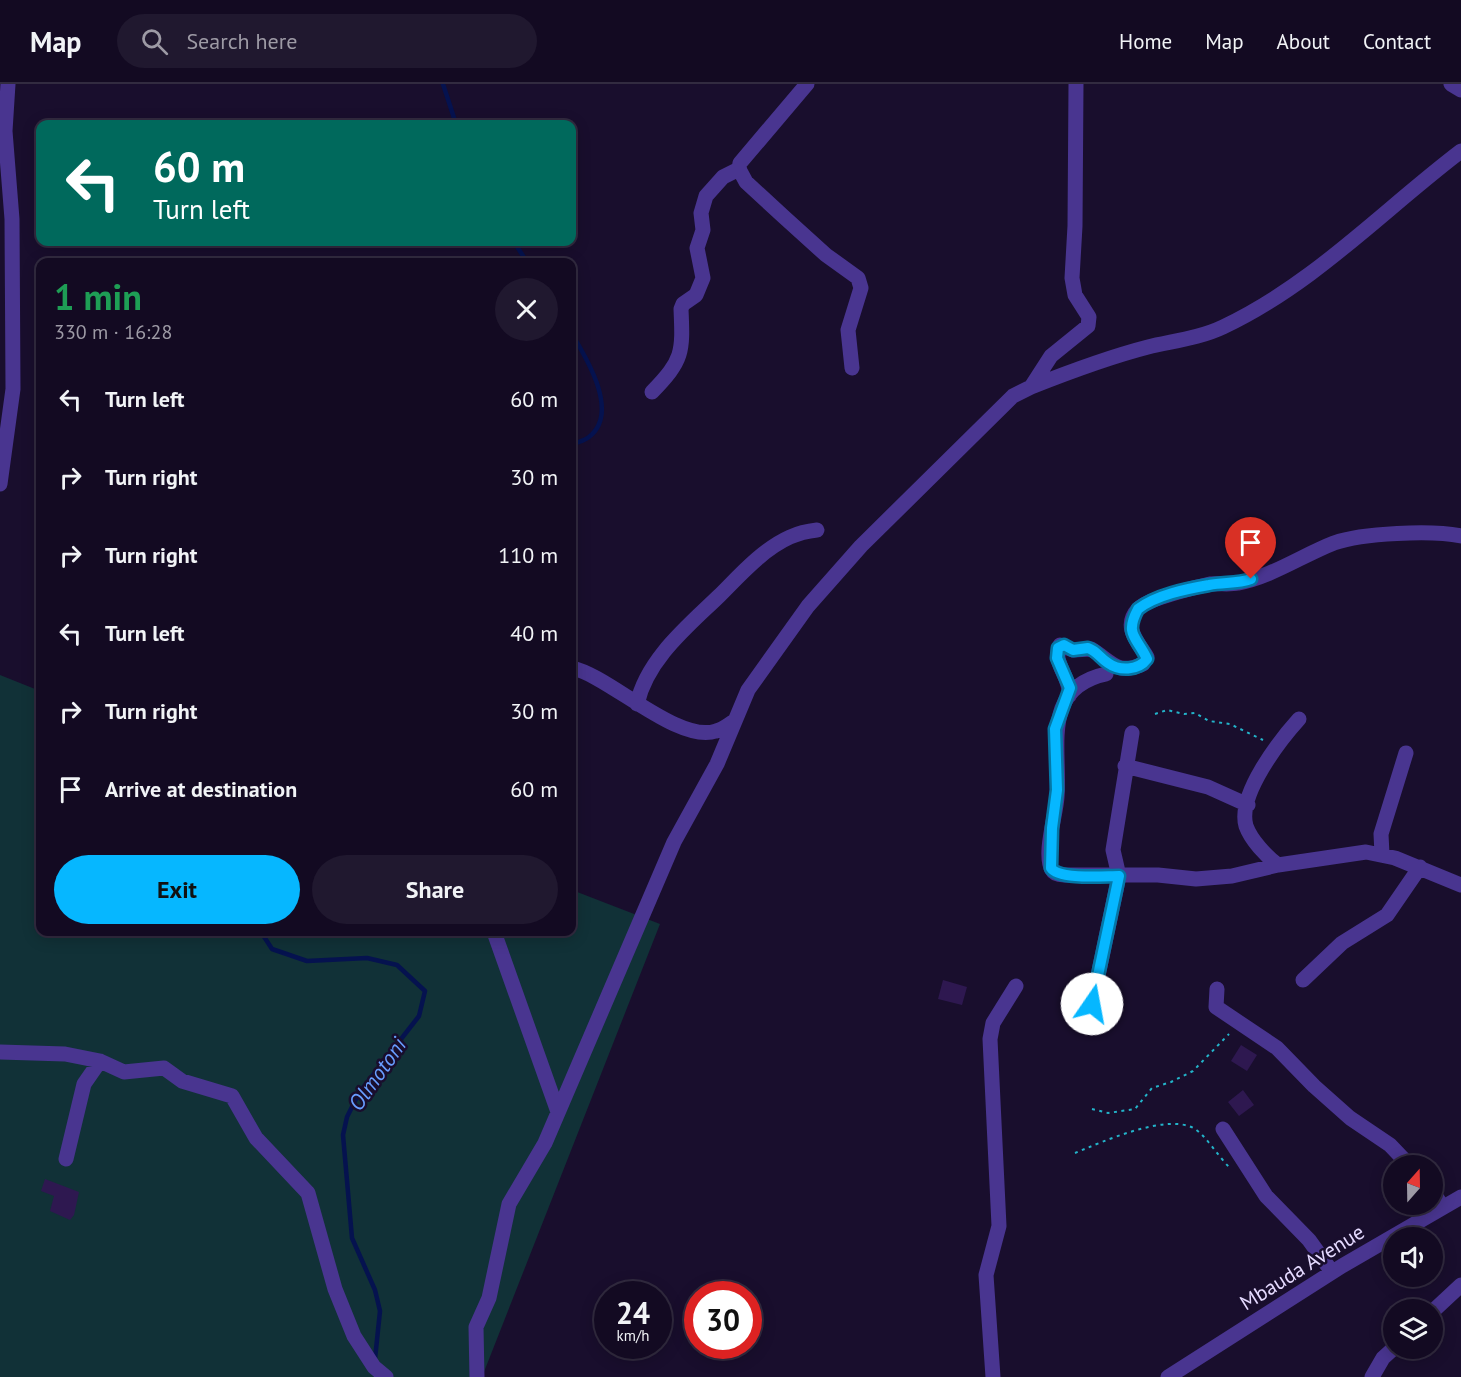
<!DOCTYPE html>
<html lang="en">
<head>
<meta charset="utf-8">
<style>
	:root { --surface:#130a22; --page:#20182f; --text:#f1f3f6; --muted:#9d9aa5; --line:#322b40; --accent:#06b7ff }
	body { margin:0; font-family:"PT Sans",sans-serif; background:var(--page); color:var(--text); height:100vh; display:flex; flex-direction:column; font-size:22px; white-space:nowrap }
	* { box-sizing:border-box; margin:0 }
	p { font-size:20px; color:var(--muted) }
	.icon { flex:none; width:33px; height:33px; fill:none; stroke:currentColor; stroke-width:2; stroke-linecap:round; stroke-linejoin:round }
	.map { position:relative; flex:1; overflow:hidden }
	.details { position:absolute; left:36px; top:174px; width:540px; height:678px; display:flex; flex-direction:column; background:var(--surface); border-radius:12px; box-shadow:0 3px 15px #0003,0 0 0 2px var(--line) }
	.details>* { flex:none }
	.hud { position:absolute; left:36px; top:36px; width:540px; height:126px; border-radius:12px; box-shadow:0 3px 15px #0003,0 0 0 2px var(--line); background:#00695c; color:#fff; overflow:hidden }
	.needle { width:39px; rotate:20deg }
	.tools { position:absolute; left:1383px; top:1071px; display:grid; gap:12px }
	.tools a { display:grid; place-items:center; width:60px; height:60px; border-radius:50%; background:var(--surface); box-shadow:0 3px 15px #0003,0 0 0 2px var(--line); font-size:30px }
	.speed { position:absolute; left:594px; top:1197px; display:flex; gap:12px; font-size:30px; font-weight:700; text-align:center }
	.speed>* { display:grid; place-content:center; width:78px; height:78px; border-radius:50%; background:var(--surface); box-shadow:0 3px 15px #0003,0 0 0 2px var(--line); line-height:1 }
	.speed small { font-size:15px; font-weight:400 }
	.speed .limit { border:9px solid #d22; background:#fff; color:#111 }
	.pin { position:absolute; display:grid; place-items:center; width:51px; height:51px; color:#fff; margin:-62px -26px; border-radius:50% 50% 50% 0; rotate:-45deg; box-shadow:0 0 6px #0007 }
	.pin .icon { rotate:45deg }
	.me { position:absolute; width:66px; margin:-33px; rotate:12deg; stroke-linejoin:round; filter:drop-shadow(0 0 4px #0008) }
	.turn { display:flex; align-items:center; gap:21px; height:126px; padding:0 18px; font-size:27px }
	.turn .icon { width:78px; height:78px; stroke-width:2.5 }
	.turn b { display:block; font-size:42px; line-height:51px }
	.round { display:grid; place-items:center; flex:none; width:63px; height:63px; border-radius:32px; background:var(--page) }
	.summary { display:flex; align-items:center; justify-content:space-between; height:102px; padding:0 18px }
	h1 { font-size:36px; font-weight:800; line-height:45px; color:#1e9e55 }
	.button { display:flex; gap:12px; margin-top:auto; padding:12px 18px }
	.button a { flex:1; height:69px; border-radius:36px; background:var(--accent); color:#111; font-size:24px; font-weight:800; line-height:69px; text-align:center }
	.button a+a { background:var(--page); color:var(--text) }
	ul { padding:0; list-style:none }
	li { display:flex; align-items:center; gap:18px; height:78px; padding:0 18px }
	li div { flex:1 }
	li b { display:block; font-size:22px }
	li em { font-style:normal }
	header { display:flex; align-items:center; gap:36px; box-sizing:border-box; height:84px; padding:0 30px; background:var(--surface); border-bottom:2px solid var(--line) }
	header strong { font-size:28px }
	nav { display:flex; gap:33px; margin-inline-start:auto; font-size:21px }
	.search { width:420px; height:54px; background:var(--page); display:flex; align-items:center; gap:15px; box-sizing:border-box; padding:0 21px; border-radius:33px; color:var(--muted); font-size:22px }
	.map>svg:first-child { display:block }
</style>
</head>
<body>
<header>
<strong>Map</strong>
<div class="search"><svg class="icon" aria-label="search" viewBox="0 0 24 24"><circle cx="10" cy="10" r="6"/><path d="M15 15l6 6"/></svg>Search here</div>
<nav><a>Home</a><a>Map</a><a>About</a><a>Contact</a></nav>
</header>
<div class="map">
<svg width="1461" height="1293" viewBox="0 0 1461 1293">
	<rect width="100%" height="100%" fill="#190e2d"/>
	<path fill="#113137" d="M0 591 40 607V848H572V806L660 840 482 1293H0Z"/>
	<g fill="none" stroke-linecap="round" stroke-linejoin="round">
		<path stroke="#05124f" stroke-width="4.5" d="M443 0 456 40
			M514 158 527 178
			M572 250C587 275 620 329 589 353 584 357 577 358 572 361
			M261 848 272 865 307 877 367 874 397 881 425 907 419 932 359 1009 347 1033 343 1051 352 1154 375 1206 380 1227 375 1275"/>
	</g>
	<path fill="#2e1850" d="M943 896 967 903 962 921 938 915Z
		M1241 961 1257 971 1247 987 1231 977Z
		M1243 1006 1254 1021 1239 1032 1228 1018Z
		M45 1095 79 1108 74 1131 70 1136 50 1127 54 1112 41 1107Z"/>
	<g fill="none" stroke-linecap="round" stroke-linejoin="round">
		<path stroke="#23b4ca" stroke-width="2" stroke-dasharray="3 4.5" stroke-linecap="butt" d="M1155 630 1167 626 1184 630 1195 629 1209 637 1230 640 1263 656
			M1092 1025 1108 1029 1135 1025 1152 1004 1171 998 1193 987 1229 950
			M1075 1069C1102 1058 1168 1028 1195 1045 1206 1052 1218 1072 1229 1083"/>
		<path stroke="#493590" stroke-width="15" d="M807 0 740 79 739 85 746 98 784 133 826 171 858 194 861 204 848 246 852 284
			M1451 0 1461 6
			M1031 303C1069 288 1109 273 1148 263 1173 257 1200 254 1223 243 1314 200 1382 127 1461 67
			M652 308C683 276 683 269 681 225L683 220 696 211 703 194 697 164 703 146 701 129 706 112 723 93 739 85
			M0 400 13 305 12 135 5 47 8 0
			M572 584C608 591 678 660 716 647 722 646 728 641 733 638
			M1106 590C1040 604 1061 666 1057 713 1056 731 1043 770 1052 786 1054 790 1059 791 1064 791H1158L1196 795 1232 792 1278 781 1366 768 1395 774 1461 801
			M1069 612C1072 594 1051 579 1060 561L1073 566 1091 565C1111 577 1117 592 1143 580L1147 573C1138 558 1122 543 1138 525 1146 515 1197 503 1210 500 1219 499 1229 501 1238 499 1271 493 1303 471 1334 459 1362 449 1432 446 1461 452
			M637 620C647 575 688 542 719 512 740 491 763 465 790 453 799 449 808 447 817 446
			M1125 682 1208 703 1248 721
			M1382 770 1381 750 1406 669
			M1278 781C1266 772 1251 756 1246 742 1237 711 1280 656 1299 635
			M494 848 558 1028
			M1303 896 1342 859 1387 831 1420 783
			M1217 905 1216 923 1277 964 1314 1002 1350 1034 1390 1061 1410 1082
			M1092 920 1119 792 1113 766 1132 649
			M0 968 65 970 100 977 124 988 164 984 182 997 232 1012 256 1054 308 1109 335 1205 354 1252 374 1283 386 1293
			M1223 1045 1266 1112 1309 1156 1332 1188
			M66 1075 84 1000 100 977
			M1432 1107 1443 1123
			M1432 1228 1461 1201
			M477 1293 476 1243 489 1214 509 1120 545 1059 674 758 717 680 748 606 808 522 861 462 1013 312 1031 303 1051 272 1088 242 1089 233 1075 211 1072 194 1075 142 1076 0
			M993 1293 986 1191 999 1142 990 955 993 939 1016 902
			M1168 1293 1342 1182 1461 1113
			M1372 1293 1383 1274 1394 1264"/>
	</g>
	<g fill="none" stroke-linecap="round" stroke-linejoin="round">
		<defs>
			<path id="route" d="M1092 920 1119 792C1104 792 1059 796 1051 784L1052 744 1057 706 1055 645 1070 604 1057 574 1058 564 1064 561 1073 566 1088 564C1097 567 1100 574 1108 579 1119 587 1138 587 1147 575 1137 553 1124 551 1138 525 1156 511 1186 505 1209 501 1224 498 1237 500 1251 495"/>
		</defs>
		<use href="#route" stroke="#0477a6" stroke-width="15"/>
		<use href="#route" stroke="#06b7ff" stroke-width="10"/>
	</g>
	<g text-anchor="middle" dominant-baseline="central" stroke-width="5" stroke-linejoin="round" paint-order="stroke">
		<g font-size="21" fill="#e5daff" stroke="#190e2d">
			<text transform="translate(1302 1183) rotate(-32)">Mbauda Avenue</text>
		</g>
		<g font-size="22" font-style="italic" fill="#689dff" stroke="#190e2d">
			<text transform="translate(377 990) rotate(-55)">Olmotoni</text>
		</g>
	</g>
</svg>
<div class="tools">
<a><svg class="needle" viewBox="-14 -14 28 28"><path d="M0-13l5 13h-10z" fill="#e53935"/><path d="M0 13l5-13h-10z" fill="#9d9aa5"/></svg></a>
<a><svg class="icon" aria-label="sound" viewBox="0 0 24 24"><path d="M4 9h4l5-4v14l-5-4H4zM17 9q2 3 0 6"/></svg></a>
<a><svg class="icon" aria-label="layers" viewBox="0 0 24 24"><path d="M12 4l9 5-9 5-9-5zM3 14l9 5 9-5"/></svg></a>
</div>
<div class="speed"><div>24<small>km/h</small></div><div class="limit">30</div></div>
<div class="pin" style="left:1251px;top:495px;background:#d93025"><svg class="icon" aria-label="arrive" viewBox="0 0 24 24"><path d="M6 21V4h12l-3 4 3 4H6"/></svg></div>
<svg class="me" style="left:1092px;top:920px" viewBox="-20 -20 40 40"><circle r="19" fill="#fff"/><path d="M0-13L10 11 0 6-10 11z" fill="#06b7ff"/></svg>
<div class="hud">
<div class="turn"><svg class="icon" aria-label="left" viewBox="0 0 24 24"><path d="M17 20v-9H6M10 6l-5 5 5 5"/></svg><div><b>60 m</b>Turn left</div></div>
</div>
<section class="details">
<div class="summary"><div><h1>1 min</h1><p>330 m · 16:28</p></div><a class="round"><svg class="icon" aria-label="close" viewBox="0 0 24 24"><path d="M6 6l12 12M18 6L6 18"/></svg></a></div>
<ul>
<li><svg class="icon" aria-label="left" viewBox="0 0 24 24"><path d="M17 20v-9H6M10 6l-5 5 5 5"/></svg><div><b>Turn left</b></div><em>60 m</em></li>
<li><svg class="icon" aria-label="right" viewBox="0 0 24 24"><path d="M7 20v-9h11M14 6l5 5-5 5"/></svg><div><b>Turn right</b></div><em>30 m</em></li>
<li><svg class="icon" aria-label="right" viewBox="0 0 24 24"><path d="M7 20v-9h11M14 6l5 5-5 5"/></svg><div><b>Turn right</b></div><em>110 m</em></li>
<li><svg class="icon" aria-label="left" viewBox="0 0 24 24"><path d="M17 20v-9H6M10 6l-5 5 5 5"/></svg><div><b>Turn left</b></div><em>40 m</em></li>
<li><svg class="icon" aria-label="right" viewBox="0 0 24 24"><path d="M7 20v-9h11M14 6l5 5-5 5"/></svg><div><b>Turn right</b></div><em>30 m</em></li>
<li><svg class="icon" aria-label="arrive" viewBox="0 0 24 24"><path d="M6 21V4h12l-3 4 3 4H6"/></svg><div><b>Arrive at destination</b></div><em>60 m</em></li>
</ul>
<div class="button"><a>Exit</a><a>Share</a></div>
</section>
</div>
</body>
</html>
